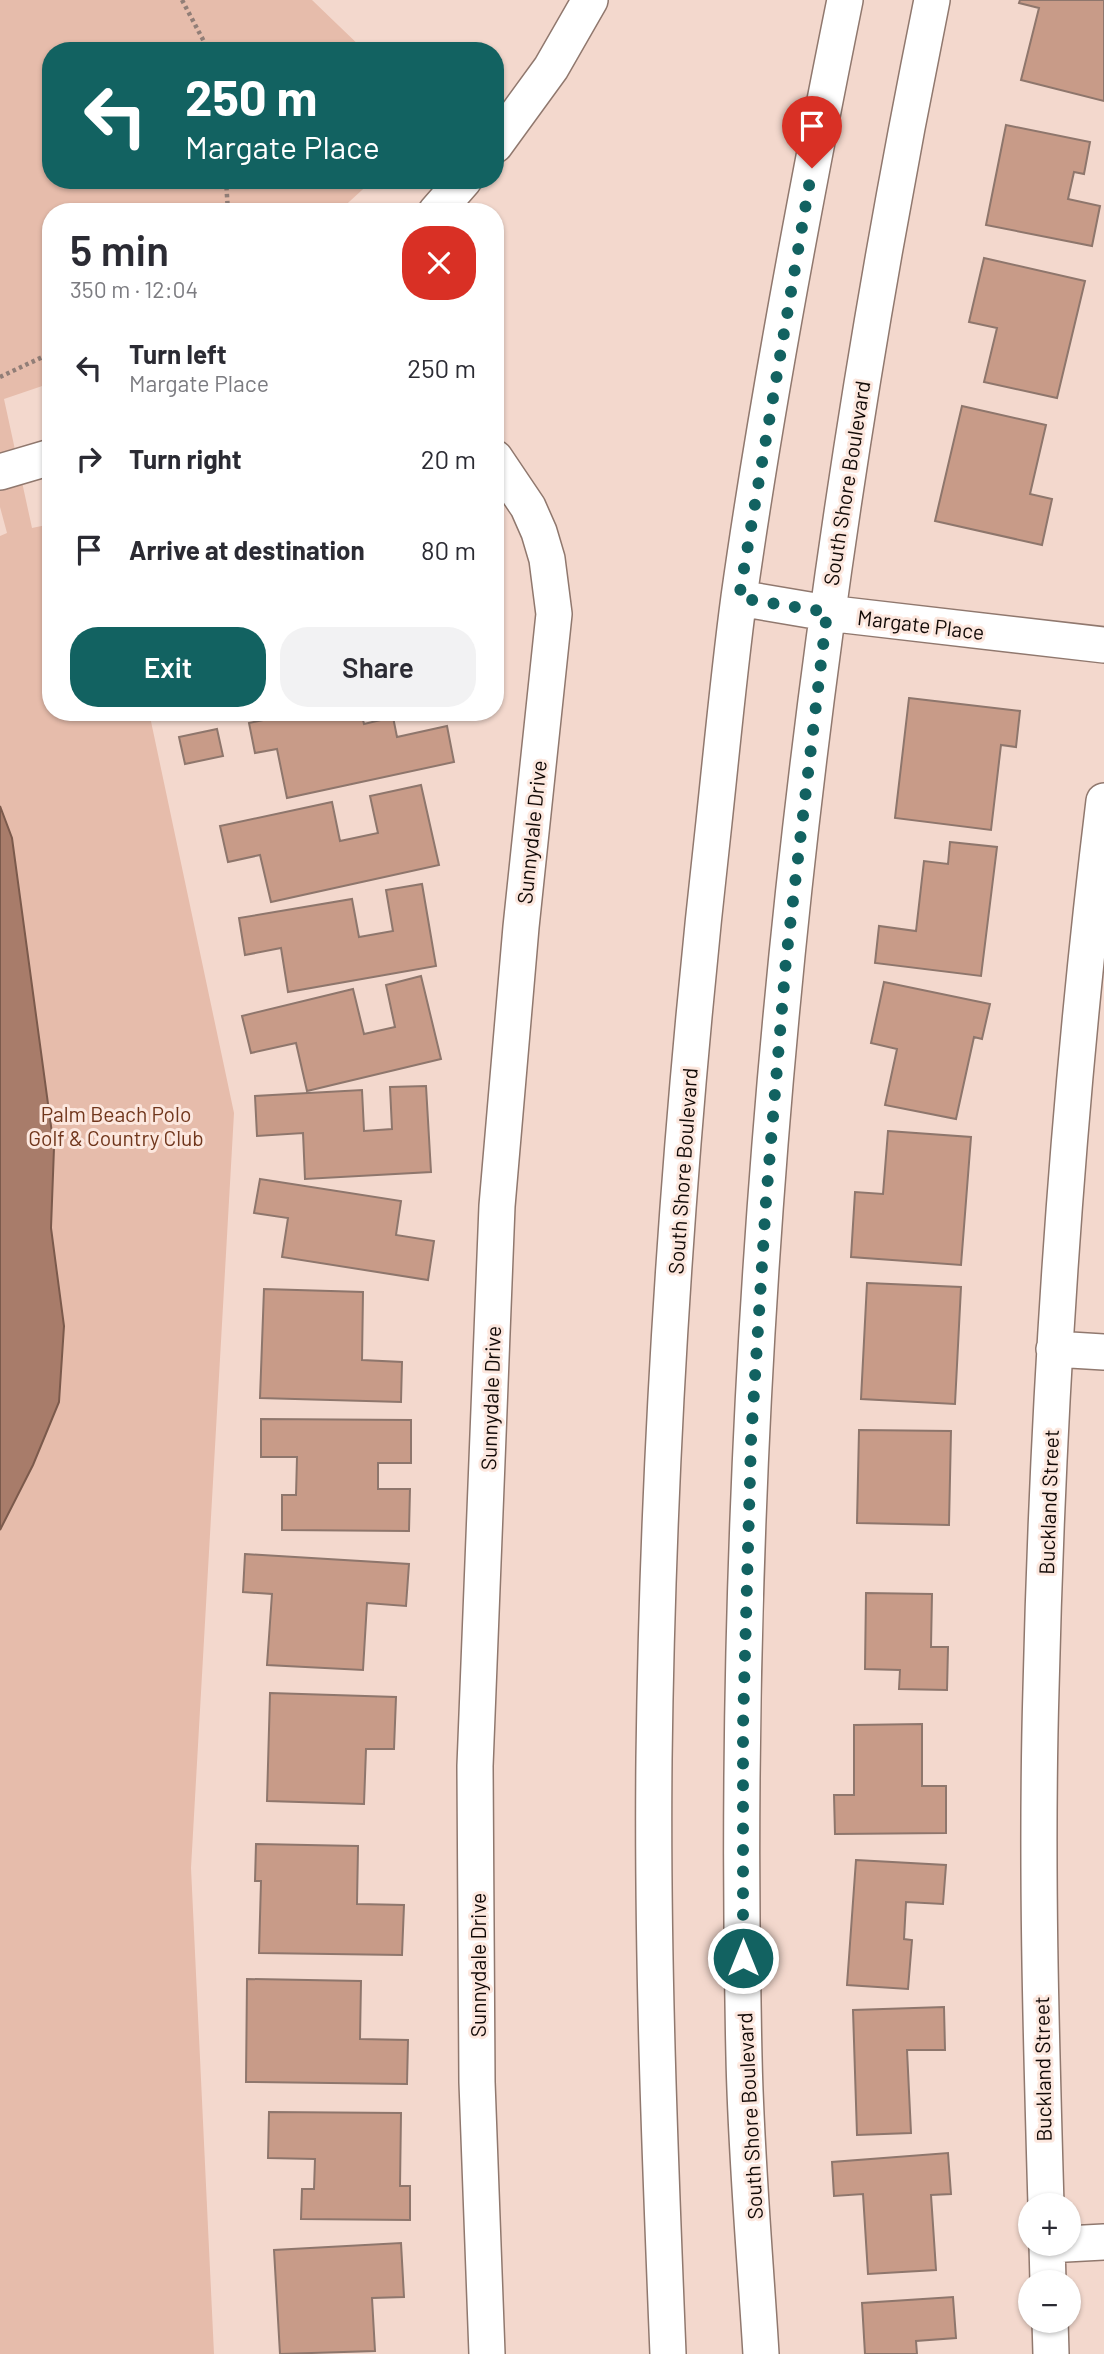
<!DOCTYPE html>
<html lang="en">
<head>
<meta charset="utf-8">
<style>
	:root { --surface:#fff; --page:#f2f2f3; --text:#2b2b33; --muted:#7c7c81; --accent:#126261 }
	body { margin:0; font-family:Barlow,sans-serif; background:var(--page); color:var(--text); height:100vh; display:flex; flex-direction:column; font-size:26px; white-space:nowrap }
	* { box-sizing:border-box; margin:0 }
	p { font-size:23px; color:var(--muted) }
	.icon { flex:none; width:38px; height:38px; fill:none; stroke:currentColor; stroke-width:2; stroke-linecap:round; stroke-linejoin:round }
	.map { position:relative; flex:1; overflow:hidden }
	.details { position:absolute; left:42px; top:203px; width:462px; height:518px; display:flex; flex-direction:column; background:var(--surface); border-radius:28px; box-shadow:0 2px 5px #0004 }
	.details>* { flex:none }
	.banner { position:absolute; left:42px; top:42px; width:462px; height:147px; border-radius:28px; box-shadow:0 2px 5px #0004; background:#126261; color:#fff; overflow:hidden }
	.controls { position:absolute; left:1018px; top:2193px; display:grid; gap:14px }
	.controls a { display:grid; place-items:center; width:63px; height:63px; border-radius:50%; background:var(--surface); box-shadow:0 2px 5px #0004; font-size:35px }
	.pin { position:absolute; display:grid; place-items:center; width:60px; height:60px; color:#fff; margin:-72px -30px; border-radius:50% 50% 50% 0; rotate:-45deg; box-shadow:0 0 7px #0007 }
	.pin .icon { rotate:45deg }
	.me { position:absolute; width:77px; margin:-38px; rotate:0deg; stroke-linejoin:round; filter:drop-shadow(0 0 5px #0008) }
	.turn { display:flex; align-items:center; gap:24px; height:147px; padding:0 28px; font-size:32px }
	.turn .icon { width:91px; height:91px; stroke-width:2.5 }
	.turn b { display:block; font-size:49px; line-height:60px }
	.round { display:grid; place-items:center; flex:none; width:74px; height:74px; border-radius:28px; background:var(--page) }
	.overview { display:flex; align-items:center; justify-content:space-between; height:119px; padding:0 28px }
	h1 { font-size:42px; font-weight:600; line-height:52px }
	.cta { display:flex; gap:14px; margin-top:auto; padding:14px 28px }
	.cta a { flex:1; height:80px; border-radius:28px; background:var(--accent); color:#fff; font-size:28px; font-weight:600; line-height:80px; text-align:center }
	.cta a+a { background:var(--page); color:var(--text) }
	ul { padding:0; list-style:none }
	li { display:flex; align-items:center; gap:21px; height:91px; padding:0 28px }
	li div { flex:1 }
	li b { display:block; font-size:26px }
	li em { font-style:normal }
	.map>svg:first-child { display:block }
</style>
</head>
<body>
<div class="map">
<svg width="1104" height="2354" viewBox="0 0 1104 2354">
	<rect width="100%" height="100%" fill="#f3d8cd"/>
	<path fill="#e6bcab" d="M0 0H312L365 51H51V180H373L338 212H51V383L4 399 32 528 51 524V712H149L234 1113 191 1868 214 2354H0V536L7 533 0 507Z"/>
	<path fill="#a87c6a" stroke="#7b5a4c" stroke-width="2" d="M0 806 12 838 54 1148 51 1228 64 1326 59 1402 33 1465 0 1530Z"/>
	<path fill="#c89b88" stroke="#8e766c" stroke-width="2" d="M1020 0H1104V101L1021 80 1039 8 1019 3Z
		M1006 125 1090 142 1084 174 1074 172 1068 199 1100 206 1092 246 986 225Z
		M984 258 1085 281 1057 398 984 382 997 328 969 322Z
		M962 406 1046 425 1030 494 1052 499 1042 545 935 521Z
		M909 698 1020 711 1016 747 1001 745 991 830 895 818Z
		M301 712H361L364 724 393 717 397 737 447 726 454 762 287 798 277 749 255 753 249 723Z
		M217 729 223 756 185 764 179 737Z
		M421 785 439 865 271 902 260 855 228 862 220 826 332 802 340 841 378 833 370 796Z
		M950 842 997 847 981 976 875 963 879 926 916 931 924 861 948 864Z
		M422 884 436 966 288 992 281 948 245 955 239 918 352 899 359 937 393 931 386 890Z
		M421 976 441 1059 307 1091 296 1043 251 1053 242 1016 353 989 364 1034 395 1027 386 985Z
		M884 982 990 1004 982 1039 974 1037 956 1119 885 1105 897 1049 871 1043Z
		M426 1086 431 1172 305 1179 303 1133 257 1136 255 1096 362 1090 364 1131 392 1129 390 1087Z
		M888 1131 971 1137 961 1265 851 1257 855 1192 883 1194Z
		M260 1179 401 1201 396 1235 434 1241 428 1280 282 1257 288 1218 254 1213Z
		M867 1283 961 1287 955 1404 861 1399Z
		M264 1289 363 1292 362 1360 402 1362 401 1402 260 1398Z
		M261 1419 411 1420V1463H378V1489H410L409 1531 282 1530V1495H296L297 1457H261Z
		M859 1430 951 1431 949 1525 857 1523Z
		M245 1554 409 1564 406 1606 367 1603 363 1670 267 1665 272 1594 243 1592Z
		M866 1593 932 1594 931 1647H948L947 1690 899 1689 900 1670 865 1669Z
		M270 1693 396 1697 394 1749H366L364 1804 267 1801Z
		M922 1724V1786H946V1833L835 1834 834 1795H854V1725Z
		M256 1844 358 1846 357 1904 404 1905 402 1955 259 1953 261 1881H255Z
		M856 1860 946 1865 943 1904 906 1902 904 1939 912 1940 908 1989 847 1985Z
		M247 1979 361 1981 360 2039 408 2040 407 2084 246 2082Z
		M944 2007 945 2050H907L911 2133 857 2135 853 2010Z
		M269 2112 401 2113 400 2186H410V2220L301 2219 302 2189H314L315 2159 268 2158Z
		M948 2153 951 2194 931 2195 936 2270 868 2274 863 2194 834 2196 832 2162Z
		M401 2243 404 2297 372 2298 375 2351 280 2354 274 2250Z
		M953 2297 956 2338 916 2341 917 2354H865L862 2303Z"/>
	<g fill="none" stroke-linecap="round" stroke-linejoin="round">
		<defs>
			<path id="minor" d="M495 145 551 68 590 0
				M436 212 464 180
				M0 472 51 457
				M739 598 827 613 1104 645
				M1054 1349 1104 1352
				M1046 2205C1041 2033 1036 1861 1041 1689 1048 1392 1068 1096 1104 801
				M1047 2244 1048 2282
				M1047 2245 1104 2242
				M1050 2320 1051 2354
				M487 2354 477 2082 475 1766 497 1206 521 927 554 614 547 559 539 532 528 507 495 458
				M668 2354C660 2156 652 1958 654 1759 658 1446 679 1133 714 822 722 747 729 672 739 597 767 398 805 198 845 0
				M761 2354C755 2255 746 2156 744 2057 728 1367 795 676 932 0"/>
		</defs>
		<use href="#minor" stroke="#90786e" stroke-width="38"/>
		<path stroke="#917e77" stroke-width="4.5" stroke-dasharray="3.5 3.5" stroke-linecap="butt" d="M182 0 209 51
			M226 180 228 212
			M0 377 51 353"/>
		<use href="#minor" stroke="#fff" stroke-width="35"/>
	</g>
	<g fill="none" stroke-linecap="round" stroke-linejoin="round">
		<path stroke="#126261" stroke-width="12" stroke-dasharray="0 21.6" d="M743 1958V1726L751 1441 766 1201 786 960 827 612 739 598 812 168"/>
	</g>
	<g text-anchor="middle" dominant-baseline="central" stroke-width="6" stroke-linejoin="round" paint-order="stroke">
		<g font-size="21" fill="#110906" stroke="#fce7de">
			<text transform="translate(846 483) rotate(-81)">South Shore Boulevard</text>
			<text transform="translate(921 624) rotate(7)">Margate Place</text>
			<text transform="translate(531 832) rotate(-84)">Sunnydale Drive</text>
			<text transform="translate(682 1171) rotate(-86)">South Shore Boulevard</text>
			<text transform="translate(490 1398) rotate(-88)">Sunnydale Drive</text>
			<text transform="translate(1048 1502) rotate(-88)">Buckland Street</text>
			<text transform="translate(477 1965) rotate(-90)">Sunnydale Drive</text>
			<text transform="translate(1042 2069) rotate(-91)">Buckland Street</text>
			<text transform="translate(749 2116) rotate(-93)">South Shore Boulevard</text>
		</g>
		<g font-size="21" fill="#70361c" stroke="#fce7de">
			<text x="116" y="1113">Palm Beach Polo<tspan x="116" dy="24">Golf &amp; Country Club</tspan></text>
		</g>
	</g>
</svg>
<div class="controls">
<a>+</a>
<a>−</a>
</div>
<div class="pin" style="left:812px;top:168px;background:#d93025"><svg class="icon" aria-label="arrive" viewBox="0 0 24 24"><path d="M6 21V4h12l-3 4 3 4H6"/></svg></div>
<svg class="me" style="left:743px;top:1958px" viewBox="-20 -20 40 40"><circle r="17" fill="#126261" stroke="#fff" stroke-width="3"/><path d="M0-11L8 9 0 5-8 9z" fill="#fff"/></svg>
<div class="banner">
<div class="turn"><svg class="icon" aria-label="left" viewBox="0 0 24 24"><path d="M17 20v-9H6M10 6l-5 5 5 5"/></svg><div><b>250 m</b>Margate Place</div></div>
</div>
<section class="details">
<div class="overview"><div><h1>5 min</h1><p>350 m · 12:04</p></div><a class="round" style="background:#d93025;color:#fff"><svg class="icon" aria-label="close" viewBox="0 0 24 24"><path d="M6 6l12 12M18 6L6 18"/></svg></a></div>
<ul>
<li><svg class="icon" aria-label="left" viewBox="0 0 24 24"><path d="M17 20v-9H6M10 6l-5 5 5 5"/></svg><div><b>Turn left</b><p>Margate Place</p></div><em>250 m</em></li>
<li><svg class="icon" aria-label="right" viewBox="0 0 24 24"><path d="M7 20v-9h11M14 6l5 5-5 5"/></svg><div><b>Turn right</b></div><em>20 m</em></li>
<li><svg class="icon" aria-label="arrive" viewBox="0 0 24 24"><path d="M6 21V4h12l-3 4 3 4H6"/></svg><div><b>Arrive at destination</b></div><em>80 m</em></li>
</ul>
<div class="cta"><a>Exit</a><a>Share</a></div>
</section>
</div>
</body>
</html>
